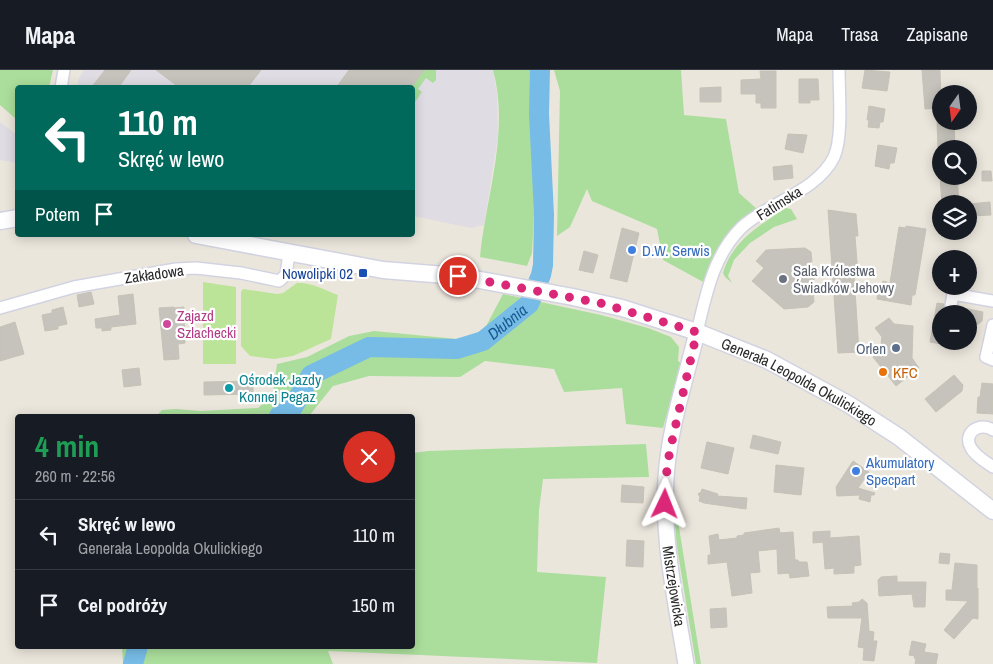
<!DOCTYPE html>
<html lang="pl">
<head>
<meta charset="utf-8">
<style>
	:root { --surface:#171b24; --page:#20242c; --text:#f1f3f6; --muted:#9ea1a6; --line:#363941 }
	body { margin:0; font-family:"Archivo Narrow",sans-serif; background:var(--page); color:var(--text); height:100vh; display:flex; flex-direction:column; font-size:19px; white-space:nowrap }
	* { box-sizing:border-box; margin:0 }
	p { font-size:16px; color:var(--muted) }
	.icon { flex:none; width:28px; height:28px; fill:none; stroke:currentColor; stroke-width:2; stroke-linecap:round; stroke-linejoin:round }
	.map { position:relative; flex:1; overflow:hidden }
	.side { position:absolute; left:15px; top:344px; width:400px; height:235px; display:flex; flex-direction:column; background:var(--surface); border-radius:5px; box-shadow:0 2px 12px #0003 }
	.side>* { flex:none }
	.guide { position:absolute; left:15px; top:15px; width:400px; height:152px; border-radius:5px; box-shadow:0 2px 12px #0003; background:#00695c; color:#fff; overflow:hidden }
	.needle { width:32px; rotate:194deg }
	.fabs { position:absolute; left:932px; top:15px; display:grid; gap:10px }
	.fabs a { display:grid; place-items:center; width:45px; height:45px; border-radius:50%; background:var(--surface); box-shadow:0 2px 12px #0003; font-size:25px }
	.pin { position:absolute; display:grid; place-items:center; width:42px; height:42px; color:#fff; margin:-21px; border:2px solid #fff; border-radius:50%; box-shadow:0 1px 5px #0007 }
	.me { position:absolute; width:55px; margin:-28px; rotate:2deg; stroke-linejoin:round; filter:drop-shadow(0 0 4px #0008) }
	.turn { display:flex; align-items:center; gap:18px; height:105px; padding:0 20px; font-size:22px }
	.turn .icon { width:65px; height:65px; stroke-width:2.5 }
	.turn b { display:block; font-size:35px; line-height:42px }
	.then { display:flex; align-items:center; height:48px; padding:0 20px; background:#0003; gap:10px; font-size:19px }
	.round { display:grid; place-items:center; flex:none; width:52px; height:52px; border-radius:26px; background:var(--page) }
	.head { display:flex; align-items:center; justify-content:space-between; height:85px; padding:0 20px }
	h1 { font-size:30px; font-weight:700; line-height:38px; color:#1e9e55 }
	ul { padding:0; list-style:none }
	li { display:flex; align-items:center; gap:15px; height:70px; padding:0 20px; border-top:1px solid var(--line) }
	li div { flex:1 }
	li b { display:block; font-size:19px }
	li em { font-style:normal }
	header { display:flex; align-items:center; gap:30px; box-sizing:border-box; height:70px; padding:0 25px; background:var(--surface); border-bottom:1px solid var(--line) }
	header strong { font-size:24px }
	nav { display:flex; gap:28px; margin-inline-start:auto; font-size:18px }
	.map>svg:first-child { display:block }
</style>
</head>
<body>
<header>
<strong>Mapa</strong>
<nav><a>Mapa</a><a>Trasa</a><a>Zapisane</a></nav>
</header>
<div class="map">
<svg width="993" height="594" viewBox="0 0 993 594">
	<rect width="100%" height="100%" fill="#ebe6dc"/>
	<path fill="#dfdce3" d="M84 0H493L497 24 498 66 484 155 471 158 413 146 412 18H77L79 8Z
		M0 52 17 65V93L0 90Z"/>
	<path fill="#abde9c" d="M0 0H53L49 17 18 18 17 50 0 35Z
		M424 0H436V10L433 13 426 8 418 19 422 22 413 35 412 18H411Z
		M493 0H531L534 145 532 183 527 196 480 187C486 126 510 61 493 0Z
		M554 0H681L684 45 726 49 739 123 757 139 705 213 663 190 657 159 592 131 587 119 570 157 557 166 560 21Z
		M786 138 791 139 797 149 774 157 750 173 734 190 728 206 732 213 725 207 723 203C732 171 760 155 786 138Z
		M503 224 601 245 648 258 671 267 679 277 678 291 681 293 663 358 626 354 622 318 564 322 554 299 485 291 460 307 369 306 333 316 309 346H156L162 340 176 339 201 341 258 338 273 324 277 294 307 287 349 266 374 261 468 270 484 260Z
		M646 374 649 407 543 409 539 440 537 502 606 507 597 593 328 581 333 594H123L122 576H412L413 383 428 381Z
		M674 445 678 451 701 594H696L677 477Z"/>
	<path fill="#bce498" d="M203 212 236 217V294H203Z
		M297 213C311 212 325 220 338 225L331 269 293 286 274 289 250 286 241 276V222L243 219 277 224 283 223Z"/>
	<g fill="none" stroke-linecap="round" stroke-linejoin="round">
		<g stroke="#76bce6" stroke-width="20">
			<path id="s1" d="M279 346 293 337 311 305 369 277 457 279 483 271 529 234 541 205 543 195 544 145 539 44 540 0"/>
			<path d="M133 594 138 576"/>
		</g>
	</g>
	<path fill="#c6c3bc" stroke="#c6c2b6" d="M105 0H131L118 18H91Z
		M156 0H261L247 18H180Z
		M349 0H424L411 18H336Z
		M865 0 890 2 887 21 862 18Z
		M922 0H940L941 38 925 39Z
		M760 1H776V38H761V33H756V24H741V10L761 9Z
		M799 9H818L819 30H810V33H799Z
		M721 17V32H700V18Z
		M869 36 885 39 883 52H880L879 58 868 57 869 50H867Z
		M937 51H954L955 79H938Z
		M788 64 807 65 803 83 785 79Z
		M878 75 897 78 894 93H890L889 99 875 96Z
		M792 95 793 108 774 110 773 97Z
		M982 101H991L992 111H982Z
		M940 106H957L959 134H942Z
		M990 132 991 145 969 146V134Z
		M828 140 856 144 858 166H855L858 205H854L859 282 838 283Z
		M906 156 926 159 915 225H912L911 235 877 229 878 219 881 220 883 211 890 213 899 157 906 158Z
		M622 158 639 163 627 212 610 208Z
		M805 178 811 182 812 191 807 197 814 203V210L808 217 813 221 814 232 808 237 784 239 752 211 764 198 756 191 766 180Z
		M584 181 598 185 593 203 579 200Z
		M91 222 94 234 79 237 77 225Z
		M133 224 136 254 111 257V260L102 261V258H96L95 249 120 245 118 226Z
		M937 233 944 234V238L949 242H954L958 237 983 242 982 251 969 261V244H941V274L930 272Z
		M63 237 67 254 58 256V259L45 261 42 245 52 243V240Z
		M174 237 175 238 184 237 185 273 178 274 179 289 164 290 159 238Z
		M889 248 894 254 913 256 912 288 919 298 896 316 873 287 880 282 882 267 875 258Z
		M15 252 24 284 0 291V257Z
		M139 298 141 315 124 317 122 300Z
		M954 305 963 315 962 321 936 342 925 329Z
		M253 311V324L204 325V312Z
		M982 313 993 314V344L977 343 978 327H980Z
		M753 365 781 372 778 384 750 378Z
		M707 372 734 378 728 404 701 398Z
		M853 391 869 402 858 418 875 423 874 425H871L870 432 859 429 860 425 837 426 836 417Z
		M776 395 804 398 801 425 774 422Z
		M622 415 644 417 643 433 621 432Z
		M702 419 718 424 717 426 747 428 746 439 704 433 699 431 700 427 698 424 701 422Z
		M779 458 780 463 793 462 795 490H798L799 492H807L809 506 790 508 789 503 778 504 777 479 758 481 760 502 750 503 752 523 732 526 727 492 708 494V485H711L709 466 718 464 719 470 737 468V466L744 465V463Z
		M830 461V468L859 466 861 495 854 496V503L834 504V498L825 499 823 472 813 473V462Z
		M627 470 644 471 643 497 626 496Z
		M940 483 950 484 949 494 939 493Z
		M955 493 977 495V519L978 518V549L973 548 954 569 944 560 968 531 946 530V520H952Z
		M897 506V512H926L925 537H914L912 524 879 526 878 510 881 507Z
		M862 529 867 533 869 561 874 562 873 571H877L874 591 863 590 864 578 858 577 862 548H828L827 537 853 536 852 533 859 532Z
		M726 538 727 557 711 558 710 539Z
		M912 571 926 574 924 582 938 584 936 594H915L916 589 914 588 915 586 909 585Z"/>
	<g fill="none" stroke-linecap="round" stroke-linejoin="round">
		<defs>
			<path id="minor" d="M61 18 64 0
				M951 235 953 224 993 231
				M0 238 74 217 176 199 196 198 241 203 279 211 286 205 289 183
				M993 255 986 287 993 290
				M697 262C706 225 713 186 741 158 767 133 817 122 834 87 843 68 839 22 839 0
				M993 360C980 351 962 363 971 378 975 386 986 392 993 397"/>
			<path id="tertiary" d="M686 594C676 533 662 470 666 408 669 358 686 309 697 262"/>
			<g id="secondary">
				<path d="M0 151 18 148"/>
				<path id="s2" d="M196 165 383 200 458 206 573 227 622 238 697 262 767 290 848 334 899 367 993 441"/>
			</g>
		</defs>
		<use href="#minor" stroke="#d2d3e1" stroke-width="14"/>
		<use href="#tertiary" stroke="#d2d3e1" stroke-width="18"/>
		<use href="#secondary" stroke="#d2d3e1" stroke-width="19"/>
		<use href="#minor" stroke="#fff" stroke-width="11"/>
		<use href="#tertiary" stroke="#fff" stroke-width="15"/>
		<use href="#secondary" stroke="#fff" stroke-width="16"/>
	</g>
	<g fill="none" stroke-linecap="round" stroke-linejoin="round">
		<path stroke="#db2777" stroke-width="9" stroke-dasharray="0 16.2" d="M458 206 600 233 697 262 670 380 667 398 665 434"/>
	</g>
	<g fill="#3f7fe0" stroke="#fff" stroke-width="2">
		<circle cx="632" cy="180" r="5"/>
		<circle cx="856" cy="401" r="5"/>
	</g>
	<rect fill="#1a4fb4" stroke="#fff" stroke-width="2" x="358" y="198" width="10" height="10" rx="2.5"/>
	<circle fill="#6b7280" stroke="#fff" stroke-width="2" cx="783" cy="209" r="5"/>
	<circle fill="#d1479c" stroke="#fff" stroke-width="2" cx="167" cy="254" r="5"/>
	<circle fill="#5c6f8a" stroke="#fff" stroke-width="2" cx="896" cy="278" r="5"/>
	<circle fill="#e8710a" stroke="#fff" stroke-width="2" cx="883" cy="302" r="5"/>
	<circle fill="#0f9aa8" stroke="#fff" stroke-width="2" cx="229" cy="318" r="5"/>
	<g text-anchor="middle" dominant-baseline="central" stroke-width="4.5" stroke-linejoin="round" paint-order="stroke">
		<g font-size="15" fill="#292929" stroke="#fff">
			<text transform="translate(779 133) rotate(-32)">Fatimska</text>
			<text transform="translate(154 204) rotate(-8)">Zakładowa</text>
			<text stroke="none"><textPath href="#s2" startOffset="625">Generała Leopolda Okulickiego</textPath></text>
			<text transform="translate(674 516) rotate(81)">Mistrzejowicka</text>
		</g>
		<g font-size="15" fill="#366cbe" stroke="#fff" text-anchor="start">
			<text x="642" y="180">D.W. Serwis</text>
			<text x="866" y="392">Akumulatory<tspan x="866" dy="17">Specpart</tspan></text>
		</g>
		<g font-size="15" fill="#5b616d" stroke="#fff" text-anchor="start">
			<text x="793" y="200">Sala Królestwa<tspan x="793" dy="17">Świadków Jehowy</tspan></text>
		</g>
		<g font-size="15" fill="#164399" stroke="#fff" text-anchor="end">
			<text x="353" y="203">Nowolipki 02</text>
		</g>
		<g font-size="15" fill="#b23c85" stroke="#fff" text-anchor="start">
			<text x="177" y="245">Zajazd<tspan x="177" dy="17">Szlachecki</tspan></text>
		</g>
		<g font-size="15" fill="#4e5e75" stroke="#fff" text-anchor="end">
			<text x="886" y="278">Orlen</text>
		</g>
		<g font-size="15" fill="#c56008" stroke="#fff" text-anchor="start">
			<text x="893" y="302">KFC</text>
		</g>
		<g font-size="15" fill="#0d838f" stroke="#fff" text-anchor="start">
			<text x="239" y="309">Ośrodek Jazdy<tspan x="239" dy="17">Konnej Pegaz</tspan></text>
		</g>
		<g font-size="16" font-style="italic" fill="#165991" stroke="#fff">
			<text stroke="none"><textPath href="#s1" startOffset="264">Dłubnia</textPath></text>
		</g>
	</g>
</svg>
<div class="fabs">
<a><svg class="needle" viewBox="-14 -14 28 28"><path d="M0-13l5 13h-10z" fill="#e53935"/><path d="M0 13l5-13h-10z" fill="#9ea1a6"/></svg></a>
<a><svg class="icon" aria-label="search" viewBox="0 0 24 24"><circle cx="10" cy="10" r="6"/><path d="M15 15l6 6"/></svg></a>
<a><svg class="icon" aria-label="layers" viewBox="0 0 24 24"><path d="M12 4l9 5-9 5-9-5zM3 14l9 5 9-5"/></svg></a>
<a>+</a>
<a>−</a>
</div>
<div class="pin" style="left:458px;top:206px;background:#d93025"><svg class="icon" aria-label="arrive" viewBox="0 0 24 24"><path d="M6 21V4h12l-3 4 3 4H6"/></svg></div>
<svg class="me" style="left:665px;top:434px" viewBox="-20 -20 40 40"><path d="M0-17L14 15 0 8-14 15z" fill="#db2777" stroke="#fff" stroke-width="4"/></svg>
<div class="guide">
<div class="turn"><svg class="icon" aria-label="left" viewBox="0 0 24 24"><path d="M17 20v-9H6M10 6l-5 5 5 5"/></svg><div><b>110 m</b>Skręć w lewo</div></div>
<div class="then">Potem<svg class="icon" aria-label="arrive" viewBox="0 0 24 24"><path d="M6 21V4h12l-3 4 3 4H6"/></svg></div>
</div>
<section class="side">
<div class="head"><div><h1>4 min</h1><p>260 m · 22:56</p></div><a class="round" style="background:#d93025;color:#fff"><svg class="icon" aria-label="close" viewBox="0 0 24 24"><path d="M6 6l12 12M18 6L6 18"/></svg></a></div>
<ul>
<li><svg class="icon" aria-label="left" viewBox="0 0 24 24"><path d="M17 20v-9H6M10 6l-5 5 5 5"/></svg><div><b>Skręć w lewo</b><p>Generała Leopolda Okulickiego</p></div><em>110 m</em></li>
<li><svg class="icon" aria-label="arrive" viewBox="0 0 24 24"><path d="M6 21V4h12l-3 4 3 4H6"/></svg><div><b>Cel podróży</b></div><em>150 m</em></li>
</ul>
</section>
</div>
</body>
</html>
